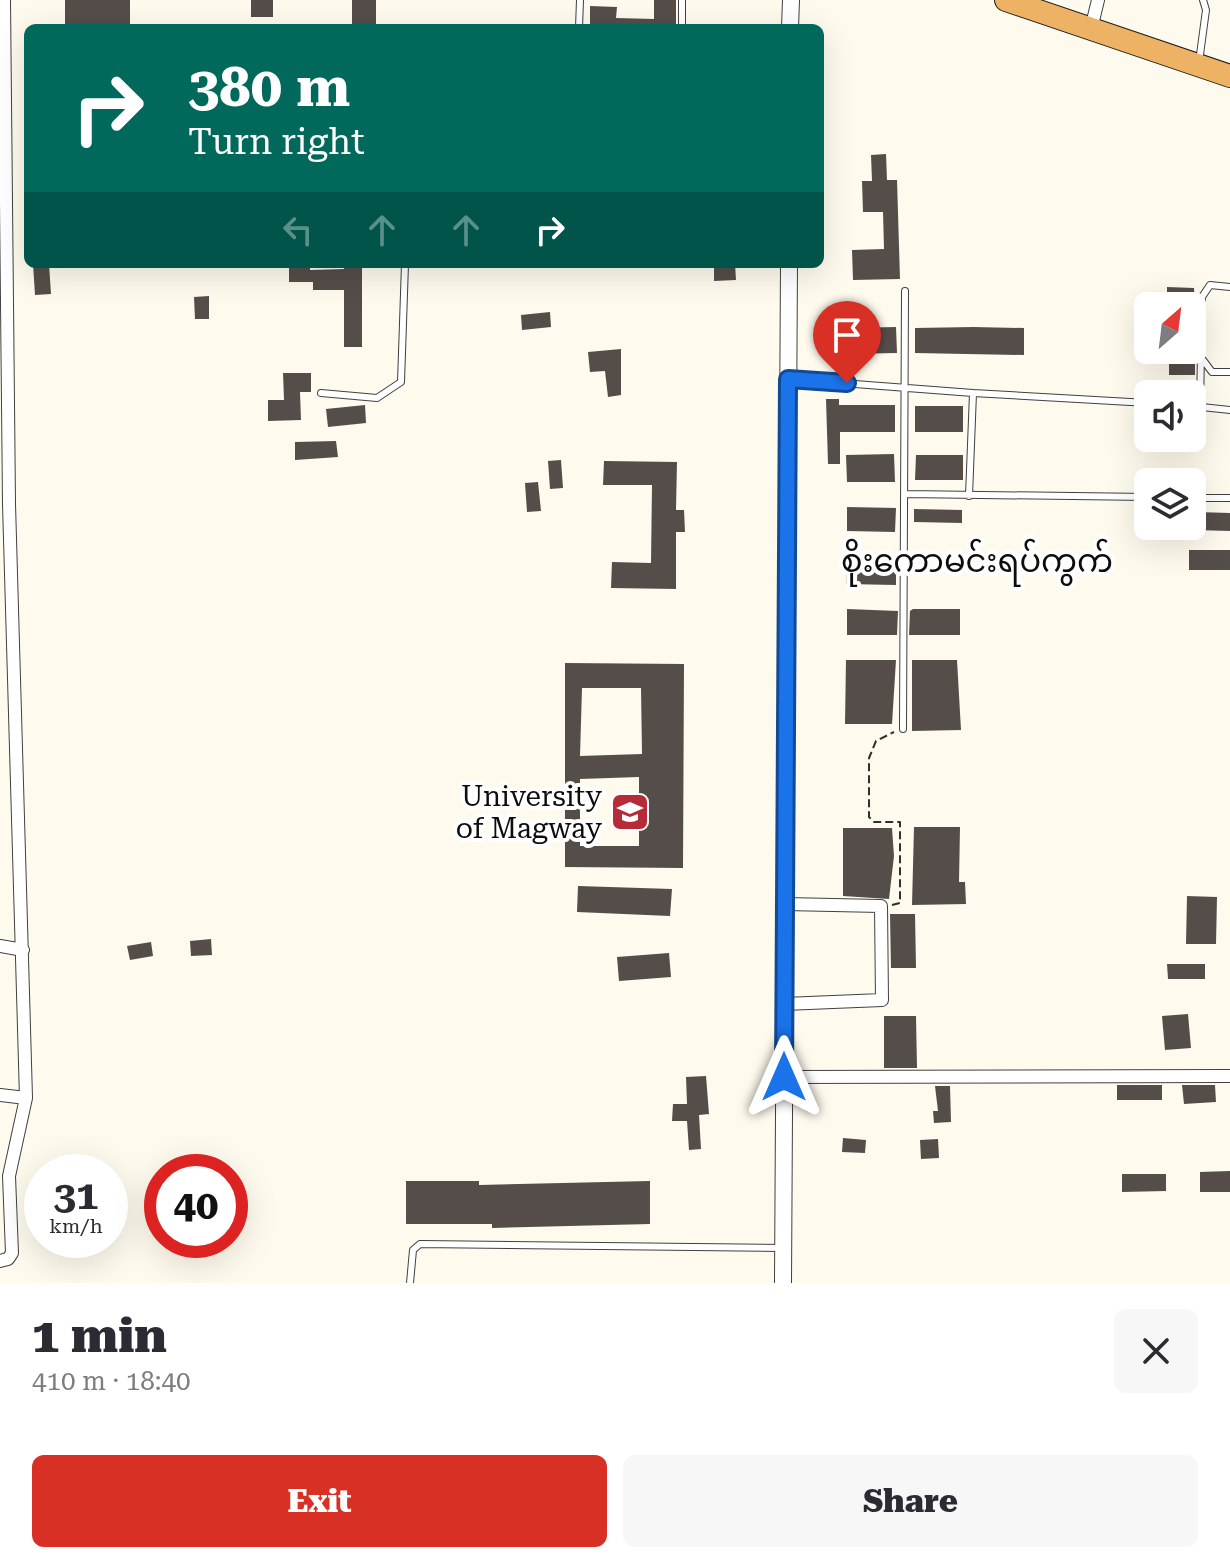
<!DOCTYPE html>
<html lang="en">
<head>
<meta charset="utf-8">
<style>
	:root { --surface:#fff; --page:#f7f7f7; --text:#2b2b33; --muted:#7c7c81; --accent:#d93025 }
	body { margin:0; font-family:"Roboto Serif","Noto Sans Myanmar",serif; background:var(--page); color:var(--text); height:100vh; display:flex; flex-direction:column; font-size:30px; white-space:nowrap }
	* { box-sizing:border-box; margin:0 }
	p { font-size:26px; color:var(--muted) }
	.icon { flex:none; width:44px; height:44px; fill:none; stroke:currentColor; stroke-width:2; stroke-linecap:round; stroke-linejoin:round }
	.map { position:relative; height:1283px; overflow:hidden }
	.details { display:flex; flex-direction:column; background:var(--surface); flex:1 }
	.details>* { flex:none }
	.guide { position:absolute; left:24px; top:24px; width:800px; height:244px; border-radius:12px; box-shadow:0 8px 32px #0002; background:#00695c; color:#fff; overflow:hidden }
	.needle { width:52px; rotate:28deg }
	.tools { position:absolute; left:1134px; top:292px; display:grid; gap:16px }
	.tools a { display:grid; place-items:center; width:72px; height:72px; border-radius:12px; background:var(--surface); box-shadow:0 8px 32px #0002; font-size:40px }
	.speed { position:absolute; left:24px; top:1154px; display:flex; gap:16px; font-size:40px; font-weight:700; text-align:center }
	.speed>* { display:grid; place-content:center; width:104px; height:104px; border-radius:50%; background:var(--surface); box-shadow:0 8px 32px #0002; line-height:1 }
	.speed small { font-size:20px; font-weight:400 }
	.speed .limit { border:12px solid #d22; background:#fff; color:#111 }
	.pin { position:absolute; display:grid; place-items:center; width:68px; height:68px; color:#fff; margin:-82px -34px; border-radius:50% 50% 50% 0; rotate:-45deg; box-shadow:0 0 8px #0007 }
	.pin .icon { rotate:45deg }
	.me { position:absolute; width:88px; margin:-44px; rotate:0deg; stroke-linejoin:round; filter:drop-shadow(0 0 6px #0008) }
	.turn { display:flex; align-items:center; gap:28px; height:168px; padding:0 32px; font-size:36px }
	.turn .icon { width:104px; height:104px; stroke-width:2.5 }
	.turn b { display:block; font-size:56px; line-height:68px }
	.lanes { display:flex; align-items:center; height:76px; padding:0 32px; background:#0003; justify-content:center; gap:40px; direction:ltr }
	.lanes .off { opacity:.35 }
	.round { display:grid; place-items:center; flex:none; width:84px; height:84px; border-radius:12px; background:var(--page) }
	.overview { display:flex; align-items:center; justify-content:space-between; height:136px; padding:0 32px }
	h1 { font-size:48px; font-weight:800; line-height:60px }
	.action { display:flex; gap:16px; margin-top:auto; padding:16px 32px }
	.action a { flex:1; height:92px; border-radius:12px; background:var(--accent); color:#fff; font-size:32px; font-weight:800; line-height:92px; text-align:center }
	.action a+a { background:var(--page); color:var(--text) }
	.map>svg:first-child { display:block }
</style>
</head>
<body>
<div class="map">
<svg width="1230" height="1283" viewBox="0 0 1230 1283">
	<rect width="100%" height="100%" fill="#fefaed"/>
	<path fill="#554d4a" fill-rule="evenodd" d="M65 0H130V28H65Z
		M251 0H273V17H251Z
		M352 0H376V27H352Z
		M654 0H676V28H590V6L617 7 616 18 654 19Z
		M886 154 887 180H897L900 279 853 280 852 250 884 249 883 212H863L862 181H872L871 155Z
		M33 264H49L51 294 35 295Z
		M289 264H310V270L344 269V264H362V347H344V290H313V282H289Z
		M714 264H735L736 280 714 281Z
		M1167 287 1194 288 1195 306H1167Z
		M209 296V319H195L194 297Z
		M550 312 551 327 522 330 521 315Z
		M896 327 897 353 848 354 847 328Z
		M974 327 1024 328V355L915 353V328Z
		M621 349V395L608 397 605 371 590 372 588 352Z
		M1169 350H1195V375H1169Z
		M283 373H311V392H300L301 420 268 421V400H284Z
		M826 399H839V405H895V432H840V464H828Z
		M365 405 366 423 328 427 326 409Z
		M915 406H963V432H915Z
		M336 441 338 457 295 460V442Z
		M894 454 895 482H847L846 455Z
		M916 455H963V480H915Z
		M561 460 563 488 550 489 548 461Z
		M604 461 677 462 676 510H684L685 532H676V589L611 588 612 562 651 563 652 485H603Z
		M538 482 541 511 527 512 525 483Z
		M847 507 896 508 895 532 847 531Z
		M914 509 962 510V523L914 522Z
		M1196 512 1230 513V531L1195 530Z
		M1189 550H1230V570H1189Z
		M846 559H896V585L846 584Z
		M847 609 898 611 897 635H847Z
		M913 609H960V635H909L910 611Z
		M846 660H896L892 724H845Z
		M912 660H957L961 730 912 731Z
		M565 663 684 664 683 868 565 867ZM582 688H641L642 754 580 756ZM639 777V846H580V779Z
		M914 827H960L959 882H965L966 904 912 905Z
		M843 828H892L894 856 889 899 843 896Z
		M578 886 672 889 670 916 577 912Z
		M1187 896 1217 897 1216 944H1186Z
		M890 914H915L916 968H891Z
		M211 939 212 955 191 956 190 941Z
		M151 942 153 956 130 960 127 946Z
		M669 953 671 977 619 981 617 957Z
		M1167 964H1205V979H1168Z
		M1188 1014 1191 1048 1165 1050 1162 1016Z
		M884 1016H916L917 1068H884Z
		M706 1076 709 1114 699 1115 701 1149 689 1150 687 1121H672L673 1104H687L686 1077Z
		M1117 1085H1162V1100H1117Z
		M1182 1085H1215L1216 1102 1184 1104Z
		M935 1086H950L951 1122 934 1123 933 1111H938Z
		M843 1138 866 1140 865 1153 842 1152Z
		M938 1139 939 1158 921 1159 920 1140Z
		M1230 1171V1192H1200V1172Z
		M1122 1174H1166V1191L1122 1192Z
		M406 1181H479V1185L650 1181V1224L492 1228V1224H406Z"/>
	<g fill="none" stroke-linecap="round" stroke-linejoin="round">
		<defs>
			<path id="service" d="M579 28 580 0
				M682 28V0
				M1199 62 1206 10 1203 0
				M1203 360 1212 372H1230
				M789 379 973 393 969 496
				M321 393 377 398 401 382 405 264
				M973 393 1148 403
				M1192 406 1230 410
				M1200 407 1202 297 1210 285 1230 287
				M906 494 1148 497
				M1192 498H1230
				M903 729 905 291
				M410 1283 413 1250 420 1244 783 1248"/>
			<path id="minor" d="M1091 29 1098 0
				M0 946 23 950
				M784 1004 882 1000 881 906 785 904
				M784 1077 1230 1076
				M0 1095 26 1098
				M0 1261 8 1259 12 1253 9 1176 26 1098 9 504 4 0"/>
			<path id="tertiary" d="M790 28 791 0
				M783 1283 789 264"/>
			<path id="trunk" d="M1006 0 1230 76"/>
		</defs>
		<use href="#service" stroke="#404040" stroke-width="8"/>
		<use href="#minor" stroke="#404040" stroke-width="14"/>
		<use href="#tertiary" stroke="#404040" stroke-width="18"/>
		<use href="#trunk" stroke="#1e1e1e" stroke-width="24"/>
		<path stroke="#2f2f2f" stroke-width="2" stroke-dasharray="8 4" stroke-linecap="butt" d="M892 905 900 903V822H874L869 817V758L876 741 894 732"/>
		<use href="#service" stroke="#fff" stroke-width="6"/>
		<use href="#minor" stroke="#fff" stroke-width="12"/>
		<use href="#tertiary" stroke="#fff" stroke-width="16"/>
		<use href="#trunk" stroke="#eeb264" stroke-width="22"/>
	</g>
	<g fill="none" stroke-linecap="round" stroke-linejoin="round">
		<defs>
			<path id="route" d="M784 1077 788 379 847 383"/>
		</defs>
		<use href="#route" stroke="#114b97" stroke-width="20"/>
		<use href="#route" stroke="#1a73e8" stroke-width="14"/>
	</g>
	<defs>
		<symbol id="university-square" viewBox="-11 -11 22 22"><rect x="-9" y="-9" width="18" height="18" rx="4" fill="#b52c38" stroke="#fff"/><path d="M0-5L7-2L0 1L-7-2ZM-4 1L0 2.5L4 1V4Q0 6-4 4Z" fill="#fff"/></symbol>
	</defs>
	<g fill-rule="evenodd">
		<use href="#university-square" x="608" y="790" width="44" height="44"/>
	</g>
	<g text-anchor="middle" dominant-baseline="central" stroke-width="8" stroke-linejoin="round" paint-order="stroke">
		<g font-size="28" fill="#0d0d0d" stroke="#fff" text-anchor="end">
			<text x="602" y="796">University<tspan x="602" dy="32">of Magway</tspan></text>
		</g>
		<g font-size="32" fill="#0d0d0d" stroke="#fff">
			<text x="977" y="561">စိုးကောမင်းရပ်ကွက်</text>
		</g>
	</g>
</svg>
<div class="tools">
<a><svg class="needle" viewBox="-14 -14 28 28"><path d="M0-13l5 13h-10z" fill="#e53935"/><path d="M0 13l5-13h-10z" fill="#7c7c81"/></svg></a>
<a><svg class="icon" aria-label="sound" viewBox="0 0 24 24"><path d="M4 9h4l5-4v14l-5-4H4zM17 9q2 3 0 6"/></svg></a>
<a><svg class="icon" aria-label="layers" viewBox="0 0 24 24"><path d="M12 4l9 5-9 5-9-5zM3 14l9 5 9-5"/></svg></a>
</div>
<div class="speed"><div>31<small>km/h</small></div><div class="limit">40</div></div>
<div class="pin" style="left:847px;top:383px;background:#d93025"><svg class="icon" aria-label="arrive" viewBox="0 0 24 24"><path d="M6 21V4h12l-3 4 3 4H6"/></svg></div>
<svg class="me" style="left:784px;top:1077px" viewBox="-20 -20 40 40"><path d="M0-17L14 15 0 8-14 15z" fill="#1a73e8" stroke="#fff" stroke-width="4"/></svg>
<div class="guide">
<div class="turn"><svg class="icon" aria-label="right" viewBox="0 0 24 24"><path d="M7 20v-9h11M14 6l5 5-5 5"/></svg><div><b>380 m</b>Turn right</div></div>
<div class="lanes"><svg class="icon off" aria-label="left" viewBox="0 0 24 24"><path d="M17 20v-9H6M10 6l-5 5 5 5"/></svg><svg class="icon off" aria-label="ahead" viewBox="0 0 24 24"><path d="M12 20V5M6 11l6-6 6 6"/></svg><svg class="icon off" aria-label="ahead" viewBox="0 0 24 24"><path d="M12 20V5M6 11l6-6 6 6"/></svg><svg class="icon" aria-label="right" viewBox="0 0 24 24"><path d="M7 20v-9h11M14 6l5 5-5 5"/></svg></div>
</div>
</div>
<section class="details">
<div class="overview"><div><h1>1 min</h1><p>410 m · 18:40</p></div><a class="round"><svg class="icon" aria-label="close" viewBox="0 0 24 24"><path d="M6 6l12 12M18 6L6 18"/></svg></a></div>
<div class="action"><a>Exit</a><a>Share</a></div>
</section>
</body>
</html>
